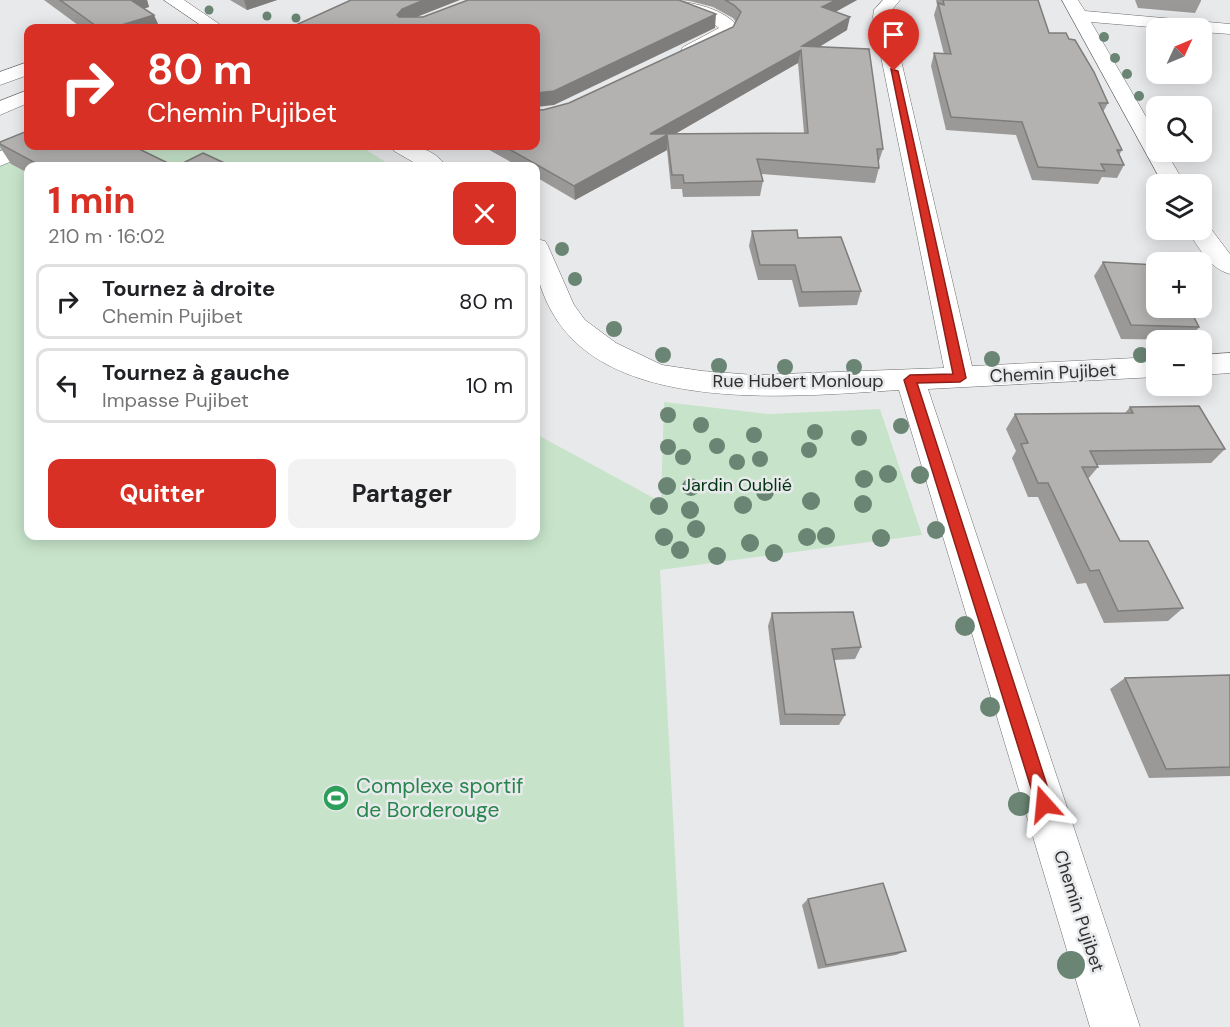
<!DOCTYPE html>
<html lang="fr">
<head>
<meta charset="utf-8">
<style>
	:root { --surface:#fff; --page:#f2f2f2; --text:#202124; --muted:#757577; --line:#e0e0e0; --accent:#d93025 }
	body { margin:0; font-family:"DM Sans",sans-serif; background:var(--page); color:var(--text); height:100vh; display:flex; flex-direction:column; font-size:22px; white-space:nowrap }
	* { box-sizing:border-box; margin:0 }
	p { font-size:20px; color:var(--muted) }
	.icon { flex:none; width:33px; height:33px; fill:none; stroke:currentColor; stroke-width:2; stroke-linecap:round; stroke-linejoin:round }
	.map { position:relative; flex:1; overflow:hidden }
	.details { position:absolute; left:24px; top:162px; width:516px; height:378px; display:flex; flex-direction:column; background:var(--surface); border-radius:12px; box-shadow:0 3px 15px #0003 }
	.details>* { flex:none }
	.top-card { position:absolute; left:24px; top:24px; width:516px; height:126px; border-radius:12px; box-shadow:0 3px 15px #0003; background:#d93025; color:#fff; overflow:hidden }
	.needle { width:39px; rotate:46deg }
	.controls { position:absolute; left:1146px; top:18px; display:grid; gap:12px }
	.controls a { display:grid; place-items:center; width:66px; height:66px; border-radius:12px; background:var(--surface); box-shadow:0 3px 15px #0003; font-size:30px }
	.pin { position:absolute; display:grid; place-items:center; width:51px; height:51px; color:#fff; margin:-62px -26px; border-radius:50% 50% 50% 0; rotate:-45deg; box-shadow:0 0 6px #0007 }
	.pin .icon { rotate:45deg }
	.me { position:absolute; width:66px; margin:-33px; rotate:342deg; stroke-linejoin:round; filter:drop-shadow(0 0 4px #0008) }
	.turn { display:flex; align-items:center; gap:21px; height:126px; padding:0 24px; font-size:27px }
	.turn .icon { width:78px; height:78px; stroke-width:2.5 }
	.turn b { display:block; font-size:42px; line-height:51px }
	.round { display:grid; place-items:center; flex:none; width:63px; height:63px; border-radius:12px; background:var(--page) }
	.headline { display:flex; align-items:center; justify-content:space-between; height:102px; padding:0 24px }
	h1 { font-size:36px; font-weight:700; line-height:45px; color:var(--accent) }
	.cta { display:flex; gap:12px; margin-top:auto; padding:12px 24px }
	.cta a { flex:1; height:69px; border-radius:12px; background:var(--accent); color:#fff; font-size:24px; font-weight:700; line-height:69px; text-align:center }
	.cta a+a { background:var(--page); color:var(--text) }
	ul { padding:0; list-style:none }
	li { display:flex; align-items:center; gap:18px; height:75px; margin:0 12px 9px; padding:0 12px; border:3px solid var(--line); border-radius:12px }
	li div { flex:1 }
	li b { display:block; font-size:22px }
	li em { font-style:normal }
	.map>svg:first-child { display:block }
</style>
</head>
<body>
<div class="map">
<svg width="1230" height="1027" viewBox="0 0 1230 1027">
	<rect width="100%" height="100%" fill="#e8e9eb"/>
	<path fill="#c7e4ca" d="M28 134V146H360L392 166H28V536H536V434L661 502 664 402 769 414 880 409 922 535 660 570 684 1027H0V147Z"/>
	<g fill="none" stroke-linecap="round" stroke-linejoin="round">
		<defs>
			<path id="minor" d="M164 0H184L225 28H205Z
				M659 0C682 0 723 6 738 27 730 42 701 59 683 55L681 51 683 47 719 28 711 22 661 4Z
				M883 0H900L891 11V17L972 366 1156 357V377L928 389 1140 1027H1090L899 390C799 396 610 417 552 312 539 289 533 265 536 239L545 241 548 246 574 305 585 320 616 343 662 365 702 371 754 375 944 368 873 17 874 10Z
				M1062 0H1078L1085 11 1230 24V34L1202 32V28H1162L1091 22 1156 134V152H1166L1185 184H1163Z
				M28 62V75L0 85V72Z
				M28 90V103L0 115V101Z
				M28 140V146H39L37 151 0 166V151Z
				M391 146C411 144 434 148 446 166H420L394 151Z
				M1202 223 1208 225 1230 254V274C1208 268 1199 247 1187 230H1202Z
				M1230 353V373L1202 375V355Z"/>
		</defs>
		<use href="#minor" stroke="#6d6d6f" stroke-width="1"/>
		<use href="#minor" fill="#fff" fill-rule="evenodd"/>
	</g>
	<g fill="#6a8573">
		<circle cx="209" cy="10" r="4.5"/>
		<circle cx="267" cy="16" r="4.5"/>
		<circle cx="296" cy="18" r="4.5"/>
		<circle cx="1104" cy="37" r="5"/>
		<circle cx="1115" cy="58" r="5"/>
		<circle cx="1127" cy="74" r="5"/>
		<circle cx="1139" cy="96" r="5"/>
		<circle cx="562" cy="249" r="7"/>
		<circle cx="575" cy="279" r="7"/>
		<circle cx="614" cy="329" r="8"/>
		<circle cx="663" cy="355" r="8"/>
		<circle cx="1141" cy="355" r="8"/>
		<circle cx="992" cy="359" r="8"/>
		<circle cx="719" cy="366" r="8"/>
		<circle cx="785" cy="367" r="8"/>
		<circle cx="854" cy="367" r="8"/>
		<circle cx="668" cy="415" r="8"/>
		<circle cx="701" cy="425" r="8"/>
		<circle cx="901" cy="426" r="8"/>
		<circle cx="815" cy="432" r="8"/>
		<circle cx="754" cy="435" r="8"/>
		<circle cx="859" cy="438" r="8"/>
		<circle cx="717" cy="446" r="8"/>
		<circle cx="668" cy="447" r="8"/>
		<circle cx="809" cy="450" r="8"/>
		<circle cx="683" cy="457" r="8"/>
		<circle cx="760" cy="459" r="8"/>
		<circle cx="737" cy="462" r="8"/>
		<circle cx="888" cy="474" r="9"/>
		<circle cx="920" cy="475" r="9"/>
		<circle cx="864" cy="479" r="9"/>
		<circle cx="667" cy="486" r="9"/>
		<circle cx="691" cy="487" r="9"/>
		<circle cx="765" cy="492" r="9"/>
		<circle cx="811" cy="501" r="9"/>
		<circle cx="863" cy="504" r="9"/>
		<circle cx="743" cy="505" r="9"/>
		<circle cx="659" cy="506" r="9"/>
		<circle cx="690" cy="510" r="9"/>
		<circle cx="696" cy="529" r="9"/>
		<circle cx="936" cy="530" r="9"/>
		<circle cx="826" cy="536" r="9"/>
		<circle cx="664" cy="537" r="9"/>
		<circle cx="807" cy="537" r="9"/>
		<circle cx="881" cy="538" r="9"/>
		<circle cx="750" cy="543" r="9"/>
		<circle cx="680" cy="550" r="9"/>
		<circle cx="774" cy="553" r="9"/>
		<circle cx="717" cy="556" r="9"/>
		<circle cx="965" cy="626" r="10"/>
		<circle cx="990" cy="707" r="10"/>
		<circle cx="1020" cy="804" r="12"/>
		<circle cx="1071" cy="965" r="14"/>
	</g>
	<path fill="#9b9997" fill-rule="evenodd" d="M44 0H147L149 7 144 8 160 28H82Z
		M230 0H277L247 10Z
		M680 0H857L835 12 847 30 820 46 883 149 878 164 879 168 875 183 761 174 763 181 760 196 683 197 682 189H671L667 150 575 200 536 177V166H518L482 146H536L543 110 569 103 733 27 736 22 733 18 713 7 690 1ZM798 63 804 133 675 134Z
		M936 0H1038L1049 33 1069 39 1108 103 1103 112 1122 150 1119 155 1124 165 1117 178 1102 177 1098 184 1032 180 1016 135 946 130 931 66 934 53 944 54 934 15 937 5Z
		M1135 0H1201V1L1195 13 1138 8Z
		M0 142 174 166H28V173L11 164 0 147Z
		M752 231 798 238 861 291 857 305 799 307 792 280H758L749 246Z
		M1103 262 1199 327 1189 340 1121 339 1094 276Z
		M1130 407 1225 449 1211 463 1097 465 1098 467 1088 479 1120 541 1183 608 1168 621 1104 623 1086 583 1077 584 1038 497H1028L1012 458 1016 451 1006 429 1015 414 1125 413Z
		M772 613 861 647 855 659 834 660 845 715 839 725H780L768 626Z
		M1230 675V776L1149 778 1110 689 1125 678Z
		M808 899 906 951 896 955 818 969 802 905Z"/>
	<path fill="#7e7d7b" d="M124 0H147L149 7 130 13Z
		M244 0H277L247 10Z
		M424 0H460L404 22 397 15 402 9Z
		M836 0H857L819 21 822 7Z
		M716 14 715 28 554 105 536 107V93Z
		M154 15 160 28H112Z
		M850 17 847 30 801 58 802 46Z
		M801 50 798 63 668 138 667 135V150L575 200 574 186 650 134Z"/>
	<path fill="#b4b2b0" stroke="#7e7d7b" stroke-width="1.5" fill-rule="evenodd" d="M60 0H131L154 15 112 28H99Z
		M351 0H424L402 9 397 15 399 17H423L468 0H679L716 14 554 91 536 93V28H306L298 24Z
		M725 0H836L822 7 850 17 802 46 869 49 883 149H877L879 168 757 159 763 181 684 183 683 175H672L667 135 574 186 504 146H536V109L543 110 569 103 733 27 741 12 734 5ZM801 50 808 133 650 134Z
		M943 0H1038L1049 33H1066L1069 39 1075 40 1094 72 1108 103H1099L1122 150H1117L1124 165 1101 164 1105 171 1038 167 1022 122 951 117 934 53 951 54 938 3 944 5Z
		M28 125V146H133L174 166H41L0 144V142L25 132Z
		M203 153 231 166H177Z
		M797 230 798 238 841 237 861 291 802 292 795 265H760L752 231Z
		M1103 262 1156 265V308H1189L1199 327 1131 325Z
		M1199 406 1225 449 1090 451 1098 467H1082L1120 541H1148L1183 608 1118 611 1099 570 1090 571 1048 483H1038L1021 444 1028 443 1015 414 1133 413 1130 407Z
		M853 612 861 647 832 649 845 715 785 714 772 613Z
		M1230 675V767L1166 769 1125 678Z
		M883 883 906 951 826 965 808 899Z"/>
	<path fill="#d93025" stroke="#8d1f18" stroke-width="1.5" d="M891 69 898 71 966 378 960 382 917 383 1053 804 1051 810 1044 812 1038 810 1036 804 904 380 910 375 953 374Z"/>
	<defs>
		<symbol id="stadium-disc" viewBox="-11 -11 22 22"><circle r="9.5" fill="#2e9e5b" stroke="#e8e9eb"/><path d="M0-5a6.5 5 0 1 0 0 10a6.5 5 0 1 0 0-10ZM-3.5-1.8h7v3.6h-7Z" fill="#fff"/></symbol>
	</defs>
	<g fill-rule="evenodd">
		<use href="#stadium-disc" x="321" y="783" width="30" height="30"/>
	</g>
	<g text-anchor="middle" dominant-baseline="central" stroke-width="5" stroke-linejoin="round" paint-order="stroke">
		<g font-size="18" fill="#313132" stroke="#e8e9eb">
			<text transform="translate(1053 373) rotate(-3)">Chemin Pujibet</text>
			<text x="798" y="381">Rue Hubert Monloup</text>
			<text transform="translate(1079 911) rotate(72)">Chemin Pujibet</text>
		</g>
		<g font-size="18" fill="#023310" stroke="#e8e9eb">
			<text x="737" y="485">Jardin Oublié</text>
		</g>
		<g font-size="21" fill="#27864d" stroke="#e8e9eb" text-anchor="start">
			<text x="356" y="786">Complexe sportif<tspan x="356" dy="24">de Borderouge</tspan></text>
		</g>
	</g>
</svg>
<div class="controls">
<a><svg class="needle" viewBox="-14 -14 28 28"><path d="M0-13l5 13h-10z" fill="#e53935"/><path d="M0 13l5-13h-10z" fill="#757577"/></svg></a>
<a><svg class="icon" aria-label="search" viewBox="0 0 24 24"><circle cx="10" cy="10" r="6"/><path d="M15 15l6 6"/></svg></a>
<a><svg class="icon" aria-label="layers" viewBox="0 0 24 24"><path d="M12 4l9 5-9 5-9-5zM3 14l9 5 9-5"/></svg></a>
<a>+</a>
<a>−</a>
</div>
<div class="pin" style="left:894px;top:71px;background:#d93025"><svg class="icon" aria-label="arrive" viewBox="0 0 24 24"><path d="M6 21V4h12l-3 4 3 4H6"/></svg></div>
<svg class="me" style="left:1044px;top:804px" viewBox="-20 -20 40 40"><path d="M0-17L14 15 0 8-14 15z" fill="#d93025" stroke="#fff" stroke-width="4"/></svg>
<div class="top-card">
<div class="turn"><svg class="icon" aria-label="right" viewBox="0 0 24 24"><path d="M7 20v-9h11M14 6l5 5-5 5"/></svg><div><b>80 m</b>Chemin Pujibet</div></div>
</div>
<section class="details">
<div class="headline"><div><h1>1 min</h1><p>210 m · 16:02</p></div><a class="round" style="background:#d93025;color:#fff"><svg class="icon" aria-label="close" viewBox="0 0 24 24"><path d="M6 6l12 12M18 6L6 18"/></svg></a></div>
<ul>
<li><svg class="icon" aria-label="right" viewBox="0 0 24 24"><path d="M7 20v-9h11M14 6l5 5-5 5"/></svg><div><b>Tournez à droite</b><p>Chemin Pujibet</p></div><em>80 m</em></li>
<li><svg class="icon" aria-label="left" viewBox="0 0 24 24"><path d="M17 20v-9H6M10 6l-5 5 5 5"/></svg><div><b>Tournez à gauche</b><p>Impasse Pujibet</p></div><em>10 m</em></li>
</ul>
<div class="cta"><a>Quitter</a><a>Partager</a></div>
</section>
</div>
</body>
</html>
